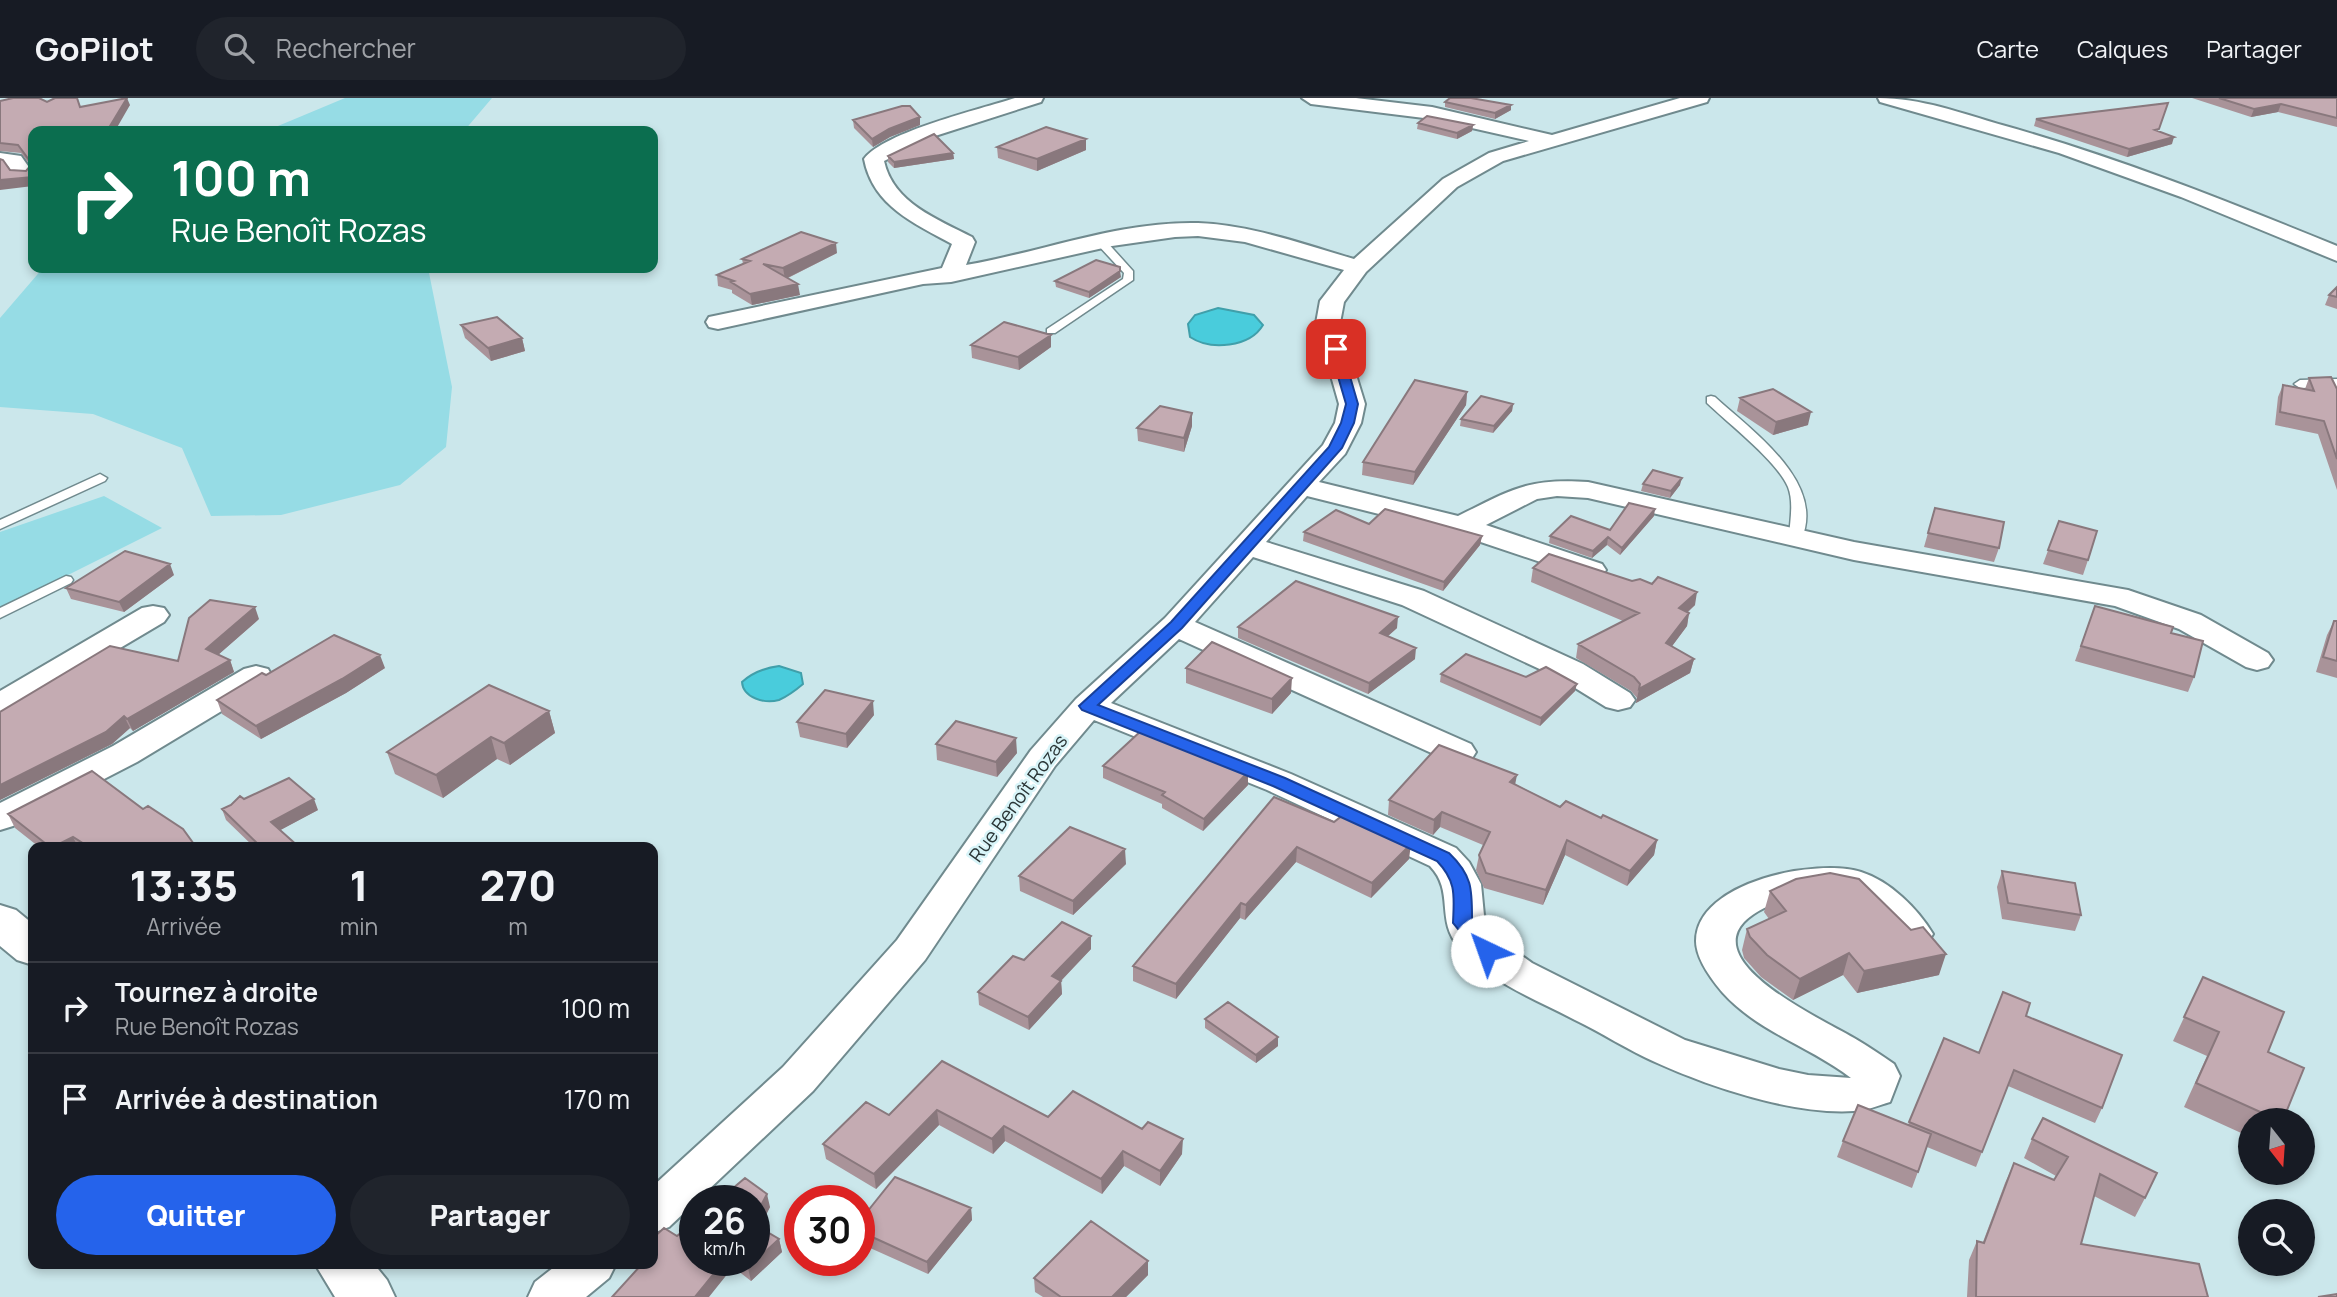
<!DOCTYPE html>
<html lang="fr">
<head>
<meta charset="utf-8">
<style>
	:root { --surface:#171b24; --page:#20242c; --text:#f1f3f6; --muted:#9ea1a6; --line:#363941; --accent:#2563eb }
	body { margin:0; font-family:Manrope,sans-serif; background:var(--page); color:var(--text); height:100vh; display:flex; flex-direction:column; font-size:26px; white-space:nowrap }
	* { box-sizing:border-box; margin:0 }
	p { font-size:23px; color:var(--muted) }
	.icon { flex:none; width:38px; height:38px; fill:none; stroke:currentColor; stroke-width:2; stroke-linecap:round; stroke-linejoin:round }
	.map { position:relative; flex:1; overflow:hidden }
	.details { position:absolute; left:28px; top:744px; width:630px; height:427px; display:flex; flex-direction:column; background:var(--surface); border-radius:14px; box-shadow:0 4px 10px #0003 }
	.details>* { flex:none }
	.banner { position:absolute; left:28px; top:28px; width:630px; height:147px; border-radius:14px; box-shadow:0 4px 10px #0003; background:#0b6e4f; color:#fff; overflow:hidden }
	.needle { width:46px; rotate:163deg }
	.buttons { position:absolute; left:2238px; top:1010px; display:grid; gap:14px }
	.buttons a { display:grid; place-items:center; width:77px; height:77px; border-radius:50%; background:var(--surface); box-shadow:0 4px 10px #0003; font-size:35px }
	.speed { position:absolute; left:679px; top:1087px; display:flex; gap:14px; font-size:35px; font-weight:700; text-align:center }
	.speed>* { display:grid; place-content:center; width:91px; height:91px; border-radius:50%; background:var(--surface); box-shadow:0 4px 10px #0003; line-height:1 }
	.speed small { font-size:18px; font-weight:400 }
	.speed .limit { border:10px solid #d22; background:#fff; color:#111 }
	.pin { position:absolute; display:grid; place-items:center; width:60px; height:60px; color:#fff; margin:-30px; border-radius:14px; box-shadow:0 4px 10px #0006 }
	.me { position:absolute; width:77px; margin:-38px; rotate:318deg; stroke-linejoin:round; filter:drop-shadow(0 0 5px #0008) }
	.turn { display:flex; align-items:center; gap:24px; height:147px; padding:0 28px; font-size:32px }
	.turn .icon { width:91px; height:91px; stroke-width:2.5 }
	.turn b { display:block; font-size:49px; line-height:60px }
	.eta { display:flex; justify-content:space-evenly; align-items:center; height:119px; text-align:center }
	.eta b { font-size:42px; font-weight:800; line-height:49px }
	.action { display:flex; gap:14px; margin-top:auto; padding:14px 28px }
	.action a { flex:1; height:80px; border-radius:42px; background:var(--accent); color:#fff; font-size:28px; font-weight:800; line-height:80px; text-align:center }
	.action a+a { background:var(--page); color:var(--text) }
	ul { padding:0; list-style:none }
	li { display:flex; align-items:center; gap:21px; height:91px; padding:0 28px; border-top:2px solid var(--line) }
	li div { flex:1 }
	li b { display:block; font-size:26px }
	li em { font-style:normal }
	header { display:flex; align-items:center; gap:42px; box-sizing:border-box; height:98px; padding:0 35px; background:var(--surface); border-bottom:2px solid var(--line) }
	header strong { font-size:33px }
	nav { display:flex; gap:38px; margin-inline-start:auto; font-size:24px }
	.search { width:490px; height:63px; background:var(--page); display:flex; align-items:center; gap:18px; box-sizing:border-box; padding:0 24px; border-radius:38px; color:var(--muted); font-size:26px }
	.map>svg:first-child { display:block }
</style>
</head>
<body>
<header>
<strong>GoPilot</strong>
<div class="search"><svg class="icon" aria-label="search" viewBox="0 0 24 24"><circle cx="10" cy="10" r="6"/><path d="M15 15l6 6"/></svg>Rechercher</div>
<nav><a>Carte</a><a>Calques</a><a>Partager</a></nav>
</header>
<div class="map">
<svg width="2337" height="1199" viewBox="0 0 2337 1199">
	<rect width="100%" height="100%" fill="#cbe7eb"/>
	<path fill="#96dce5" d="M345 0H492L464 33H266Z
		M43 170H428L452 289 446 349 400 387 281 417 211 418 182 350 93 316 0 309V220Z
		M104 398 162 430 0 511V434Z"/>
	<path fill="#49ccdc" stroke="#409faa" stroke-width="2" d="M1218 210 1254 217 1263 227C1250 249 1211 253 1190 239L1188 226 1195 217Z
		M779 568 801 575 803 586C796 592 788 598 779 602 765 606 743 600 742 584 753 574 764 570 779 568Z"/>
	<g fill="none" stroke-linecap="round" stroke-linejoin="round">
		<defs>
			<path id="lane" d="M1097 142H1105L1133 173V182L1055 235H1047V231L1123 181 1124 175 1097 146Z
				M2337 281V289L2300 290 2294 286 2300 282Z
				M1711 298 1715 299C1752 333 1827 385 1801 442H1791L1789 439C1790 423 1794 404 1788 389 1777 363 1728 325 1707 305V299Z
				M100 376 107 380 105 383 0 431V422Z
				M66 478 71 479 73 482 71 485 0 520V510Z"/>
			<path id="street" d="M1015 0H1043L1041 4 935 38 884 63C893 105 937 121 972 139L975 144 966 167C1042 154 1120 123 1198 125 1251 127 1303 146 1354 161L1443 81 1489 55 1529 43 1432 21 1311 6 1302 0H1356L1432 9 1552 37 1680 0H1709L1707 4 1503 63 1457 89 1366 174 1344 204 1340 225 1365 306 1361 325 1345 356 1319 384 1458 418C1511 392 1526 380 1588 384L1854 444 2128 492 2201 517 2268 555 2273 562 2268 569 2257 572 2246 569 2179 531 2115 508 1854 462 1588 400 1557 398 1537 401 1486 427 1602 466 1606 472 1602 478 1591 481 1451 434 1307 398 1266 444 1424 493 1583 566 1630 595 1635 602 1630 609 1618 612 1606 609 1559 580 1402 507 1253 459 1195 524 1471 646 1476 654 1471 662 1459 665 1447 662 1179 541 1111 605 1291 676 1456 750 1469 764 1481 786 1485 828 1501 843 1532 865 1685 942 1779 971 1808 977 1851 980C1811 949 1758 934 1723 895 1712 882 1696 861 1696 843 1696 783 1818 760 1861 774 1890 783 1918 811 1933 836L1927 846C1885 858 1878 803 1841 795 1819 790 1793 797 1773 806 1668 850 1814 917 1854 940 1868 948 1881 957 1894 966L1900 978 1890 1004C1879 1007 1866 1013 1854 1013 1793 1017 1710 989 1655 964 1628 952 1602 935 1575 922 1535 901 1489 884 1459 849 1435 822 1455 794 1430 768L1267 692 1094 622 1055 668 925 862 813 993 669 1129 653 1135V1088L783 969 897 842 1031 652 1076 601 1165 520 1323 347 1335 325 1339 306 1316 225 1320 203 1344 172 1245 144 1198 138 1175 139 1112 148 951 184 923 186 718 231 709 229 706 224 709 219 942 170 952 146C914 125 873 108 864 61 884 34 981 11 1015 0Z
				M1878 0C1921 0 1961 15 2002 27 2117 59 2227 103 2337 148V163L2181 99 2059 55 1880 4Z
				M0 55 21 58 33 75 30 79H16L8 68 0 67Z
				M153 508 164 510 169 517 164 524 12 614 0 617V593L142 510Z
				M256 568 268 571 272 578 268 585 137 664 13 728 0 732V705L113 648 244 571Z
				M558 1166H616L609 1180 586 1199H528L535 1184Z"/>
			<path id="secondary" d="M0 807 16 812 33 826V867L17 862 0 848Z
				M315 1166H374L387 1182 395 1199H335Z"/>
		</defs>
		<use href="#lane" stroke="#708a8e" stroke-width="3"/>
		<use href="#street" stroke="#708a8e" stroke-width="4"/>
		<use href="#secondary" stroke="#708a8e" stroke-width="4"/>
		<use href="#lane" fill="#fff" fill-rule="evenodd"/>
		<use href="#street" fill="#fff" fill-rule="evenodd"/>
		<use href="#secondary" fill="#fff" fill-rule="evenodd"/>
	</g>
	<path fill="#a99399" d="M2192 0H2337V29L2278 14 2251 19Z
		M0 3 47 4 80 9 130 7 33 88 10 72 26 73 31 68 21 55 0 53Z
		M1445 4 1511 7V12L1495 21 1445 9Z
		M2168 5 2158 33 2172 46 2127 59 2034 28 2036 21Z
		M920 19V27L890 39 873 49 854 30 853 22Z
		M1418 25 1473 27 1472 33 1457 41 1417 31Z
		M1086 41V52L1037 73 998 60 997 49Z
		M953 55 954 61 894 70 888 64V58Z
		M837 155 788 180 800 197 752 207 732 195V192L718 188 717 177 743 166 742 161Z
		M1121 179 1089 200 1056 189 1055 183Z
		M2337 189V211L2325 207 2329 197Z
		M461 227 522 240 525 253 491 263 465 240Z
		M971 247 1051 249 1019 272 972 260Z
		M2309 280 2337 291V392L2318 336 2275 327 2278 299 2283 287 2305 291Z
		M1467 294 1466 307 1413 387 1362 377 1363 364Z
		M1740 300 1808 327 1773 337 1737 313Z
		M1513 306 1512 313 1493 335 1460 328 1461 321Z
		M1192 315V328L1184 354 1138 343 1137 330Z
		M1643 386 1680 387 1670 400 1641 393Z
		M1935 410 1999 450 1994 464 1924 449Z
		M1654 418 1620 457 1607 447 1592 460 1549 445 1550 438 1610 432Z
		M2059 423 2088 462 2083 477 2043 466Z
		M1369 426 1482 438 1480 447 1443 493 1303 443 1304 434Z
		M1533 470 1695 507 1688 514 1689 515 1687 528 1672 548 1694 561 1690 575 1636 605 1637 600 1631 593 1576 560 1578 546 1623 523 1531 484Z
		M174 477 124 514 71 501 66 490Z
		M2095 508 2171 535 2194 579 2188 594 2075 563Z
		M259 521 218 557 230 562 234 574 133 633 130 630 112 646 0 702V614L178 563Z
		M2334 523H2337V580L2316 574 2327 537Z
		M1238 529 1397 530 1388 538 1415 561 1368 596 1238 540Z
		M385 570 346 595 261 641 222 616 217 602 266 577Z
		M1186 570 1291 595 1272 616 1186 585Z
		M1441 576 1526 579 1575 593 1540 628 1440 584Z
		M549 613 555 635 510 667 497 661 443 700 395 676 387 654Z
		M874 617 847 650 800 639 797 624Z
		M936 646 1017 655 997 679 937 662Z
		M1103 668 1248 687 1203 733 1162 710V706L1103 680Z
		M1515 686 1560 709 1601 720 1657 742 1654 757 1627 788 1565 757 1543 807 1484 790 1476 772 1479 757 1483 747 1440 729 1433 737 1388 717 1389 702Z
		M1274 699 1409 761 1371 800 1296 764 1245 822 1240 820 1176 901 1133 883V868Z
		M244 701 318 712 280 732 299 749H254L226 722 222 711Z
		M143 711 196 749H39L15 730 8 716Z
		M1126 766 1073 817 1020 793 1019 778Z
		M2002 773 2081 817 2075 833 2002 821 1997 789Z
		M1770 793 1939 877 1857 895 1843 877 1793 902 1761 879 1744 860 1742 852 1747 831 1769 821 1764 814Z
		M1091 838V851L1061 883 1062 896 1029 932 979 907 978 894 1024 862Z
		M2203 879 2283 1022H2250V1039L2184 1009 2207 958 2173 943Z
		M2026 918 2102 1010 2095 1025 2008 988 1976 1069 1927 1049 1912 1090 1837 1059 1843 1043 1908 1027 1944 940 1979 955Z
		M1205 921 1278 948 1256 965 1205 930Z
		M942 963 1048 1019 1182 1056 1160 1088 1124 1068 1102 1096 1005 1043 993 1056 939 1027 876 1091 826 1061 823 1046 889 1017Z
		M2032 1041 2145 1100 2135 1119 2094 1098 2081 1146 2208 1199H1967L1969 1162 1977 1143 1983 1144 2005 1085 2014 1065 2054 1082 2056 1078 2024 1060Z
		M754 1102 770 1109 760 1129 779 1141 782 1154 751 1183 733 1169 695 1162H754Z
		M971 1110 972 1122 928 1176 859 1145V1124Z
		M1148 1163V1177L1126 1199H1043L1035 1194 1034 1180Z"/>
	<path fill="#89787d" d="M127 0 130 7 115 33H107Z
		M2281 6 2278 14 2251 19 2254 11Z
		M1511 7V12L1495 21V15Z
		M920 19V27L890 39 873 49 872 41 889 31Z
		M1473 27 1472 33 1457 41V35Z
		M2174 39 2172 46 2127 59 2129 51Z
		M1086 41V52L1037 73V61Z
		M953 55 954 61 894 70V64Z
		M33 79V88L0 92V82Z
		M836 145 837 155 785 181 783 170Z
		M1120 173 1121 179 1089 200V194Z
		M798 186 800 197 752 207 750 196Z
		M1051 237V249L1019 272 1018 259Z
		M522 240 525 253 491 263 488 250Z
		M1467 294 1466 307 1413 387 1415 374Z
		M1513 306 1512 313 1493 335 1494 328Z
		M1811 314 1808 327 1773 337 1776 324Z
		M1192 315V328L1184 354V340Z
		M1682 380 1680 387 1670 400 1671 393Z
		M1655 411 1654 418 1620 457 1622 450Z
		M1482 438 1480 447 1443 493 1444 484Z
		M1608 439 1607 447 1592 460 1593 453Z
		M170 466 174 477 124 514 119 504Z
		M1697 494 1695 507 1676 524 1679 510Z
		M255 509 259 521 211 563 206 551Z
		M1689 515 1687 528 1664 559 1666 545Z
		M1398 519 1397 530 1379 546 1380 535Z
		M1416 550 1415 561 1368 596 1369 585Z
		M380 557 385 570 346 595 261 641 256 628Z
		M1694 561 1690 575 1636 605 1639 591Z
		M230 562 234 574 133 633 127 621Z
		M1292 580 1291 595 1272 616V601Z
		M1577 586 1575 593 1540 628 1541 620Z
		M873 603 874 617 847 650 846 636Z
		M549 613 555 635 510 667 504 645Z
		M124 618 130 630 112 646 0 702V687Z
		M491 639 497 661 443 700 436 677Z
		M1016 640 1017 655 997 679 996 664Z
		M1248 674V687L1203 733 1204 721Z
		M1517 677 1514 692 1510 684Z
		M314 701 318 712 275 735 271 724Z
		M1442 714 1440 729 1433 737 1434 722Z
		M73 739 78 749H53Z
		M1567 742 1565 757 1543 807 1546 792Z
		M1657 742 1654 757 1627 788 1630 773Z
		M1411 746 1409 761 1371 800 1372 785Z
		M1297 749 1296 764 1245 822 1246 807Z
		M1125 751 1126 766 1073 817V803Z
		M1241 805 1240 820 1176 901V886Z
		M1091 838V851L1053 891 1052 878Z
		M1849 855 1843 877 1793 902 1800 881Z
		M1946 856 1939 877 1857 895 1864 873Z
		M1061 883 1062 896 1029 932 1028 919Z
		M1278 939V948L1256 965V957Z
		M937 1012 939 1027 876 1091 874 1076Z
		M1004 1028 1005 1043 993 1056 992 1041Z
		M1183 1041 1182 1056 1160 1088V1073Z
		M1123 1053 1124 1068 1102 1096 1101 1081Z
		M767 1096 770 1109 755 1138 754 1121Z
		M971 1110 972 1122 928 1176 927 1164Z
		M779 1141 782 1154 751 1183 748 1170Z
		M725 1162H731L733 1169 709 1199H695Z
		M1148 1163V1177L1126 1199H1112Z"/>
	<path fill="#c4abb2" stroke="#89787d" stroke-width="2" d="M13 0H39L47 4 55 0H77L80 9 127 0 107 33H33V79L0 82V61L3 62 10 72 26 73 32 66 18 47 0 45V3Z
		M1450 0H1471L1511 7 1495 15 1445 4Z
		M2219 0H2337V20L2281 6 2254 11Z
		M2168 5 2159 31 2155 32 2174 39 2129 51 2036 21Z
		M902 8H910L920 19 889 31 872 41 853 22Z
		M1427 18 1473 27 1457 35 1418 25Z
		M1046 29 1086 41 1037 61 997 49Z
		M934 36 953 55 894 64 888 58Z
		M801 134 836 145 783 170 763 166 798 186 750 196 731 184 734 183 717 177 750 163 742 161Z
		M1096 162 1120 169V173L1089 194 1055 183Z
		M2337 189V199L2329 197Z
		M497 219 522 240 488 250 461 227Z
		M1004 224 1051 237 1018 259 971 247Z
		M2331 279 2337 291V361L2324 323 2280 314 2283 287 2314 293 2309 280Z
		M1415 282 1467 294 1415 374 1363 364Z
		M1773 291 1811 314 1776 324 1740 300Z
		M1481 298 1513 306 1494 328 1461 321Z
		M1160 308 1192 315 1184 340 1137 330Z
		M1653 372 1682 380 1671 393 1643 386Z
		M1629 405 1655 411 1622 450 1608 439 1593 453 1550 438 1571 418 1610 432Z
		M1935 410 2004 424 1999 450 1928 435Z
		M1385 411 1482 438 1444 484 1304 434 1336 412 1369 426Z
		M2059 423 2097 433 2088 462 2048 452Z
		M125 453 170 466 119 504 66 490Z
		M1549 456 1632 483 1640 481 1652 486 1658 479 1697 494 1679 510 1689 515 1666 545 1694 561 1639 591 1640 586 1634 579 1578 546 1639 515 1533 470Z
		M1296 483 1398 519 1380 535 1416 550 1369 585 1238 529Z
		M210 502 255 509 206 551 230 562 127 621 124 618 106 634 0 687V614L110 548 178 563 189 520Z
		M2095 508 2173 529 2171 535 2203 543 2194 579 2081 548Z
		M2334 523H2337V563L2323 559Z
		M334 537 380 557 342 581 256 628 217 602 262 575 266 577Z
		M1212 544 1292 580 1272 601 1186 570Z
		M1466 556 1526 579 1546 569 1577 586 1541 620 1441 576Z
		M489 587 549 613 504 645 491 639 436 677 387 654Z
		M825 592 873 603 846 636 797 624Z
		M956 623 1016 640 996 664 936 646Z
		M1142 632 1248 674 1204 721 1162 697 1165 694 1103 668Z
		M1439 647 1517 677 1510 684 1560 709 1566 703 1601 720 1603 717 1657 742 1630 773 1567 742 1546 792 1486 775 1479 757 1490 734 1442 714 1434 722 1389 702Z
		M92 673 143 711 148 708 183 731 196 749H89L73 739 53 749H50L8 716Z
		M289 680 314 701 271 724 299 749H261L222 711 231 707 240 698 244 701Z
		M1274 699 1334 724 1343 717 1411 746 1372 785 1297 749 1246 807 1241 805 1176 886 1133 868Z
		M1070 729 1125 751 1073 803 1019 778Z
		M2002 773 2075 785 2081 817 2008 805Z
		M1830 775 1859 781 1911 832 1923 829 1946 856 1864 873 1849 855 1800 881 1767 857 1750 839 1747 831 1786 813 1770 793 1796 781Z
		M1062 824 1091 838 1052 878 1061 883 1028 919 978 894 1013 858 1024 862Z
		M2203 879 2284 914 2268 954 2304 970 2283 1022H2278L2196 985 2219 934 2184 919Z
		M2003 894 2030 905 2026 918 2122 957 2102 1010 2014 972 1982 1054 1909 1024 1944 940 1979 955Z
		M1228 904 1278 939 1256 957 1205 921Z
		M942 963 1048 1019 1073 993 1142 1031 1148 1024 1183 1041 1160 1073 1123 1053 1101 1081 1004 1028 992 1041 937 1012 874 1076 823 1046 866 1004 889 1017Z
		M1858 1007 1931 1036 1918 1074 1843 1043Z
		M2043 1020 2157 1075 2145 1100 2100 1076 2081 1146 2199 1166 2208 1199H1976L1977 1143 1984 1145 2014 1065 2054 1082 2068 1059 2032 1041Z
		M895 1079 971 1110 927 1164 859 1133V1124Z
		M745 1080 767 1096 754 1121V1102H719Z
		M695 1123V1162H725L695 1199H612L642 1166H653V1140L664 1130 677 1138Z
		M1091 1123 1148 1163 1112 1199H1061L1034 1180Z
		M754 1126 779 1141 748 1170 738 1162H754Z
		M2337 1196V1199H2318Z"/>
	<path fill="#2563eb" stroke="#184099" stroke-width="2" d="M1336 248 1342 251 1358 306 1354 325 1342 350 1182 530 1098 607 1285 680 1449 755C1473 778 1472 792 1472 823L1497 853 1494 858H1480L1453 825C1454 798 1457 784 1437 763L1273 688 1082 612 1079 608 1171 524 1329 349 1341 325 1346 306 1330 251Z"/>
	<g text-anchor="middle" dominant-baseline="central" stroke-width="5" stroke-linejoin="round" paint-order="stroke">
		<g font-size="19" fill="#2a3536" stroke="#d8f4f8">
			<text transform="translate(1018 700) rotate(-54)">Rue Benoît Rozas</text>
		</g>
	</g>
</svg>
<div class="buttons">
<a><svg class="needle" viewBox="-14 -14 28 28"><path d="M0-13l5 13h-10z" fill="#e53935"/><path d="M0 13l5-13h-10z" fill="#9ea1a6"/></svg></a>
<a><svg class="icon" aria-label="search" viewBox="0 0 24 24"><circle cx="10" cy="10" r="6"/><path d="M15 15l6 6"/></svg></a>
</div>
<div class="speed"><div>26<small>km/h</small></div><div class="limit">30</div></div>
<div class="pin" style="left:1336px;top:251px;background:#d93025"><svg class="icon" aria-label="arrive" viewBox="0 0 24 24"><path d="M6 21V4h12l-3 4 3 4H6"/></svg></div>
<svg class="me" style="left:1487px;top:853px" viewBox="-20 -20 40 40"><circle r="19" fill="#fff"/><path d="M0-13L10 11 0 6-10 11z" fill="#2563eb"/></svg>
<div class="banner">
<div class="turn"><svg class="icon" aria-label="right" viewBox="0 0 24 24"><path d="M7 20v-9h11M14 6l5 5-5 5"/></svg><div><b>100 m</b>Rue Benoît Rozas</div></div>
</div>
<section class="details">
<div class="eta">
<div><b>13:35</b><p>Arrivée</p></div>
<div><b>1</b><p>min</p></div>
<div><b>270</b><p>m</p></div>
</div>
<ul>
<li><svg class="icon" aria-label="right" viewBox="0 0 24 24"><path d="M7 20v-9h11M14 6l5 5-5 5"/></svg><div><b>Tournez à droite</b><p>Rue Benoît Rozas</p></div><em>100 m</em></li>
<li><svg class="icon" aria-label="arrive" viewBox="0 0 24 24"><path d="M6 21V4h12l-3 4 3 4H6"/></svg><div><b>Arrivée à destination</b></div><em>170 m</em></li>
</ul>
<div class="action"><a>Quitter</a><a>Partager</a></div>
</section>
</div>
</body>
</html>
